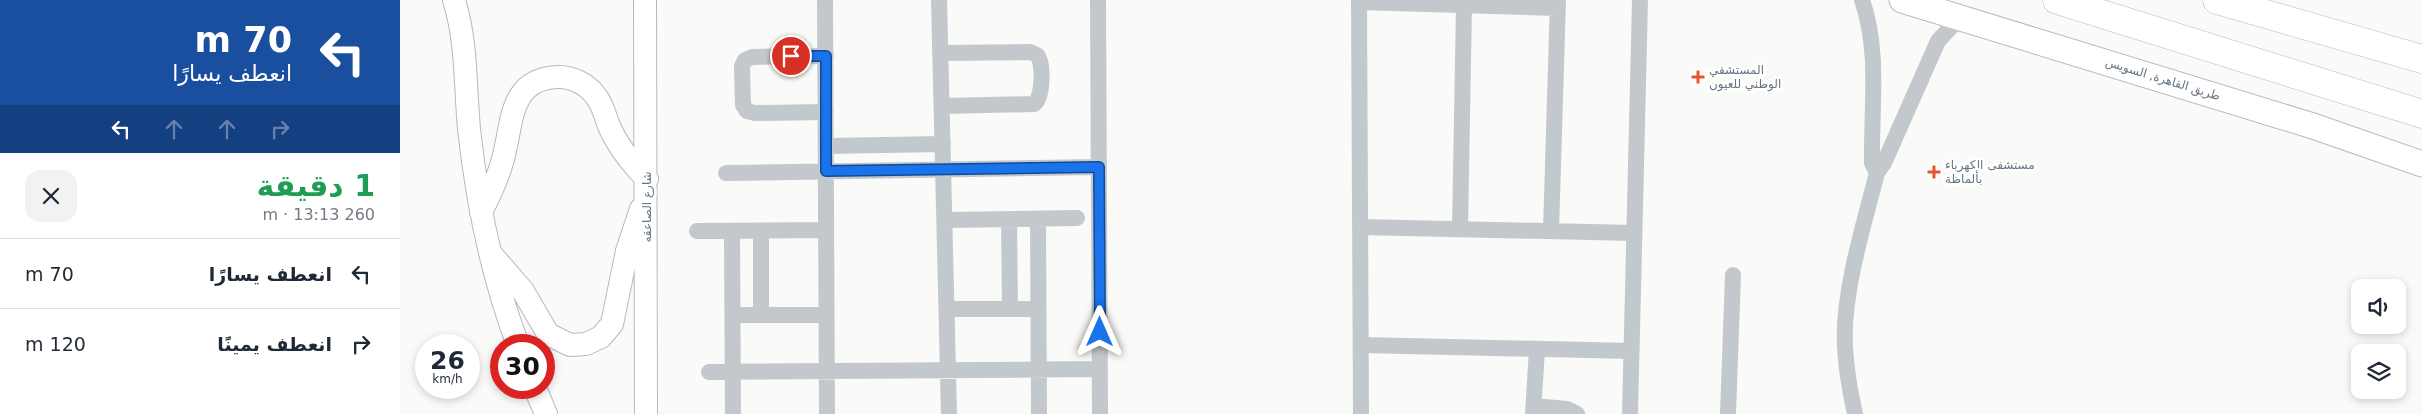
<!DOCTYPE html>
<html lang="ar">
<head>
<meta charset="utf-8">
<style>
	:root { --surface:#fff; --page:#f2f2f3; --text:#1f2937; --muted:#747a83; --line:#e0e1e3 }
	body { margin:0; font-family:"DejaVu Sans","Noto Naskh Arabic",sans-serif; background:var(--page); color:var(--text); direction:rtl; height:100vh; display:flex; flex-direction:column; font-size:19px; white-space:nowrap }
	* { box-sizing:border-box; margin:0 }
	p { font-size:16px; color:var(--muted) }
	.icon { flex:none; width:28px; height:28px; fill:none; stroke:currentColor; stroke-width:2; stroke-linecap:round; stroke-linejoin:round }
	.map { position:relative; flex:1; overflow:hidden; direction:ltr }
	.panel { display:flex; flex-direction:column; background:var(--surface); width:400px }
	.panel>* { flex:none }
	.guide { background:#1a4fa0; color:#fff; overflow:hidden }
	.tools { position:absolute; left:1951px; top:279px; display:grid; gap:10px }
	.tools a { display:grid; place-items:center; width:55px; height:55px; border-radius:10px; background:var(--surface); box-shadow:0 2px 8px #0003; font-size:25px }
	.speed { position:absolute; left:15px; top:334px; display:flex; gap:10px; font-size:25px; font-weight:700; text-align:center }
	.speed>* { display:grid; place-content:center; width:65px; height:65px; border-radius:50%; background:var(--surface); box-shadow:0 2px 8px #0003; line-height:1 }
	.speed small { font-size:12px; font-weight:400 }
	.speed .limit { border:8px solid #d22; background:#fff; color:#111 }
	.pin { position:absolute; display:grid; place-items:center; width:42px; height:42px; color:#fff; margin:-21px; border:2px solid #fff; border-radius:50%; box-shadow:0 1px 5px #0007 }
	.me { position:absolute; width:55px; margin:-28px; rotate:0deg; stroke-linejoin:round; filter:drop-shadow(0 0 4px #0008) }
	.turn { display:flex; align-items:center; gap:18px; height:105px; padding:0 25px; font-size:22px }
	.turn .icon { width:65px; height:65px; stroke-width:2.5 }
	.turn b { display:block; font-size:35px; line-height:42px }
	.lanes { display:flex; align-items:center; height:48px; padding:0 25px; background:#0003; justify-content:center; gap:25px; direction:ltr }
	.lanes .off { opacity:.35 }
	.round { display:grid; place-items:center; flex:none; width:52px; height:52px; border-radius:15px; background:var(--page) }
	.head { display:flex; align-items:center; justify-content:space-between; height:85px; padding:0 25px }
	h1 { font-size:30px; font-weight:700; line-height:38px; color:#1e9e55 }
	ul { padding:0; list-style:none }
	li { display:flex; align-items:center; gap:15px; height:70px; padding:0 25px; border-top:1px solid var(--line) }
	li div { flex:1 }
	li b { display:block; font-size:19px }
	li em { font-style:normal }
	main { display:flex; flex:1; min-height:0 }
	.map>svg:first-child { display:block }
</style>
</head>
<body>
<main>
<div class="map">
<svg width="2022" height="414" viewBox="0 0 2022 414">
	<rect width="100%" height="100%" fill="#fafaf8"/>
	<g fill="none" stroke-linecap="round" stroke-linejoin="round">
		<defs>
			<path id="secondary" d="M54 0C67 42 65 85 69 129 77 202 92 276 118 345
				M245 0 246 414
				M81 212C90 195 98 178 103 159 113 124 108 78 159 77 172 77 187 84 195 95 203 104 205 116 209 126 218 147 231 163 247 179
				M91 254 123 291 148 334 170 345 186 344 201 337 212 324 227 251 241 209
				M135 388 146 414"/>
			<path id="primary" d="M1502 0 1913 126 2022 164"/>
			<path id="highway" d="M1657 0 2022 114
				M1817 0 2022 59"/>
		</defs>
		<use href="#secondary" stroke="#b3babf" stroke-width="24"/>
		<use href="#primary" stroke="#b5babe" stroke-width="27"/>
		<use href="#highway" stroke="#b4b9bd" stroke-width="29"/>
		<path stroke="#c3c8cc" stroke-width="16" d="M425 0 427 414
			M539 0 549 414
			M698 0 700 414
			M959 0 961 414
			M1462 0C1480 51 1471 109 1472 163L1477 173
			M959 2 1158 8
			M541 53 630 52 637 55C644 63 643 98 634 104L542 106
			M426 56 352 57 345 60 342 66 343 105 347 111 355 113 426 112
			M426 146 543 144
			M326 173 699 167
			M609 219 610 309
			M638 219 639 414
			M545 220 677 218
			M960 227 1234 233
			M1060 229 1064 5
			M297 231 426 230
			M332 231 333 414
			M361 231V315
			M1151 231 1158 0
			M547 309H638
			M333 315H426
			M961 345 1231 351
			M309 372 700 369
			M1134 406 1167 409 1177 414
			M1133 414 1137 349
			M1230 414 1240 0
			M1328 414 1333 275
			M1455 414C1450 392 1446 368 1445 346 1442 294 1464 224 1477 173L1484 163 1538 41 1551 27 1566 18"/>
		<use href="#secondary" stroke="#fff" stroke-width="22"/>
		<use href="#primary" stroke="#fff" stroke-width="25"/>
		<use href="#highway" stroke="#fff" stroke-width="28"/>
	</g>
	<g fill="none" stroke-linecap="round" stroke-linejoin="round">
		<defs>
			<path id="route" d="M391 56H426V171L699 167 700 332"/>
		</defs>
		<use href="#route" stroke="#114b97" stroke-width="12"/>
		<use href="#route" stroke="#1a73e8" stroke-width="9"/>
	</g>
	<g fill="#e4572e" stroke="#fff" stroke-width="2">
		<path d="M1295.5 69.5h5v5h5v5h-5v5h-5v-5h-5v-5h5z"/>
		<path d="M1531.5 164.5h5v5h5v5h-5v5h-5v-5h-5v-5h5z"/>
	</g>
	<g text-anchor="middle" dominant-baseline="central" stroke-width="5" stroke-linejoin="round" paint-order="stroke">
		<g font-size="12" fill="#657683" stroke="#fff" text-anchor="start">
			<text x="1309" y="70">المستشفي<tspan x="1309" dy="14">الوطني للعيون</tspan></text>
			<text x="1545" y="165">مستشفى الكهرباء<tspan x="1545" dy="14">بألماظة</tspan></text>
		</g>
		<g font-size="12" fill="#657683" stroke="#fff">
			<text transform="translate(1763 79) rotate(17)">طريق القاهرة, السويس</text>
			<text transform="translate(247 207) rotate(-90)">شارع الصاعقه</text>
		</g>
	</g>
</svg>
<div class="tools">
<a><svg class="icon" aria-label="sound" viewBox="0 0 24 24"><path d="M4 9h4l5-4v14l-5-4H4zM17 9q2 3 0 6"/></svg></a>
<a><svg class="icon" aria-label="layers" viewBox="0 0 24 24"><path d="M12 4l9 5-9 5-9-5zM3 14l9 5 9-5"/></svg></a>
</div>
<div class="speed"><div>26<small>km/h</small></div><div class="limit">30</div></div>
<div class="pin" style="left:391px;top:56px;background:#d93025"><svg class="icon" aria-label="arrive" viewBox="0 0 24 24"><path d="M6 21V4h12l-3 4 3 4H6"/></svg></div>
<svg class="me" style="left:700px;top:332px" viewBox="-20 -20 40 40"><path d="M0-17L14 15 0 8-14 15z" fill="#1a73e8" stroke="#fff" stroke-width="4"/></svg>
</div>
<section class="panel">
<div class="guide">
<div class="turn"><svg class="icon" aria-label="left" viewBox="0 0 24 24"><path d="M17 20v-9H6M10 6l-5 5 5 5"/></svg><div><b>70 m</b>انعطف يسارًا</div></div>
<div class="lanes"><svg class="icon" aria-label="left" viewBox="0 0 24 24"><path d="M17 20v-9H6M10 6l-5 5 5 5"/></svg><svg class="icon off" aria-label="ahead" viewBox="0 0 24 24"><path d="M12 20V5M6 11l6-6 6 6"/></svg><svg class="icon off" aria-label="ahead" viewBox="0 0 24 24"><path d="M12 20V5M6 11l6-6 6 6"/></svg><svg class="icon off" aria-label="right" viewBox="0 0 24 24"><path d="M7 20v-9h11M14 6l5 5-5 5"/></svg></div>
</div>
<div class="head"><div><h1>1 دقيقة</h1><p>260 m · 13:13</p></div><a class="round"><svg class="icon" aria-label="close" viewBox="0 0 24 24"><path d="M6 6l12 12M18 6L6 18"/></svg></a></div>
<ul>
<li><svg class="icon" aria-label="left" viewBox="0 0 24 24"><path d="M17 20v-9H6M10 6l-5 5 5 5"/></svg><div><b>انعطف يسارًا</b></div><em>70 m</em></li>
<li><svg class="icon" aria-label="right" viewBox="0 0 24 24"><path d="M7 20v-9h11M14 6l5 5-5 5"/></svg><div><b>انعطف يمينًا</b></div><em>120 m</em></li>
</ul>
</section>
</main>
</body>
</html>
